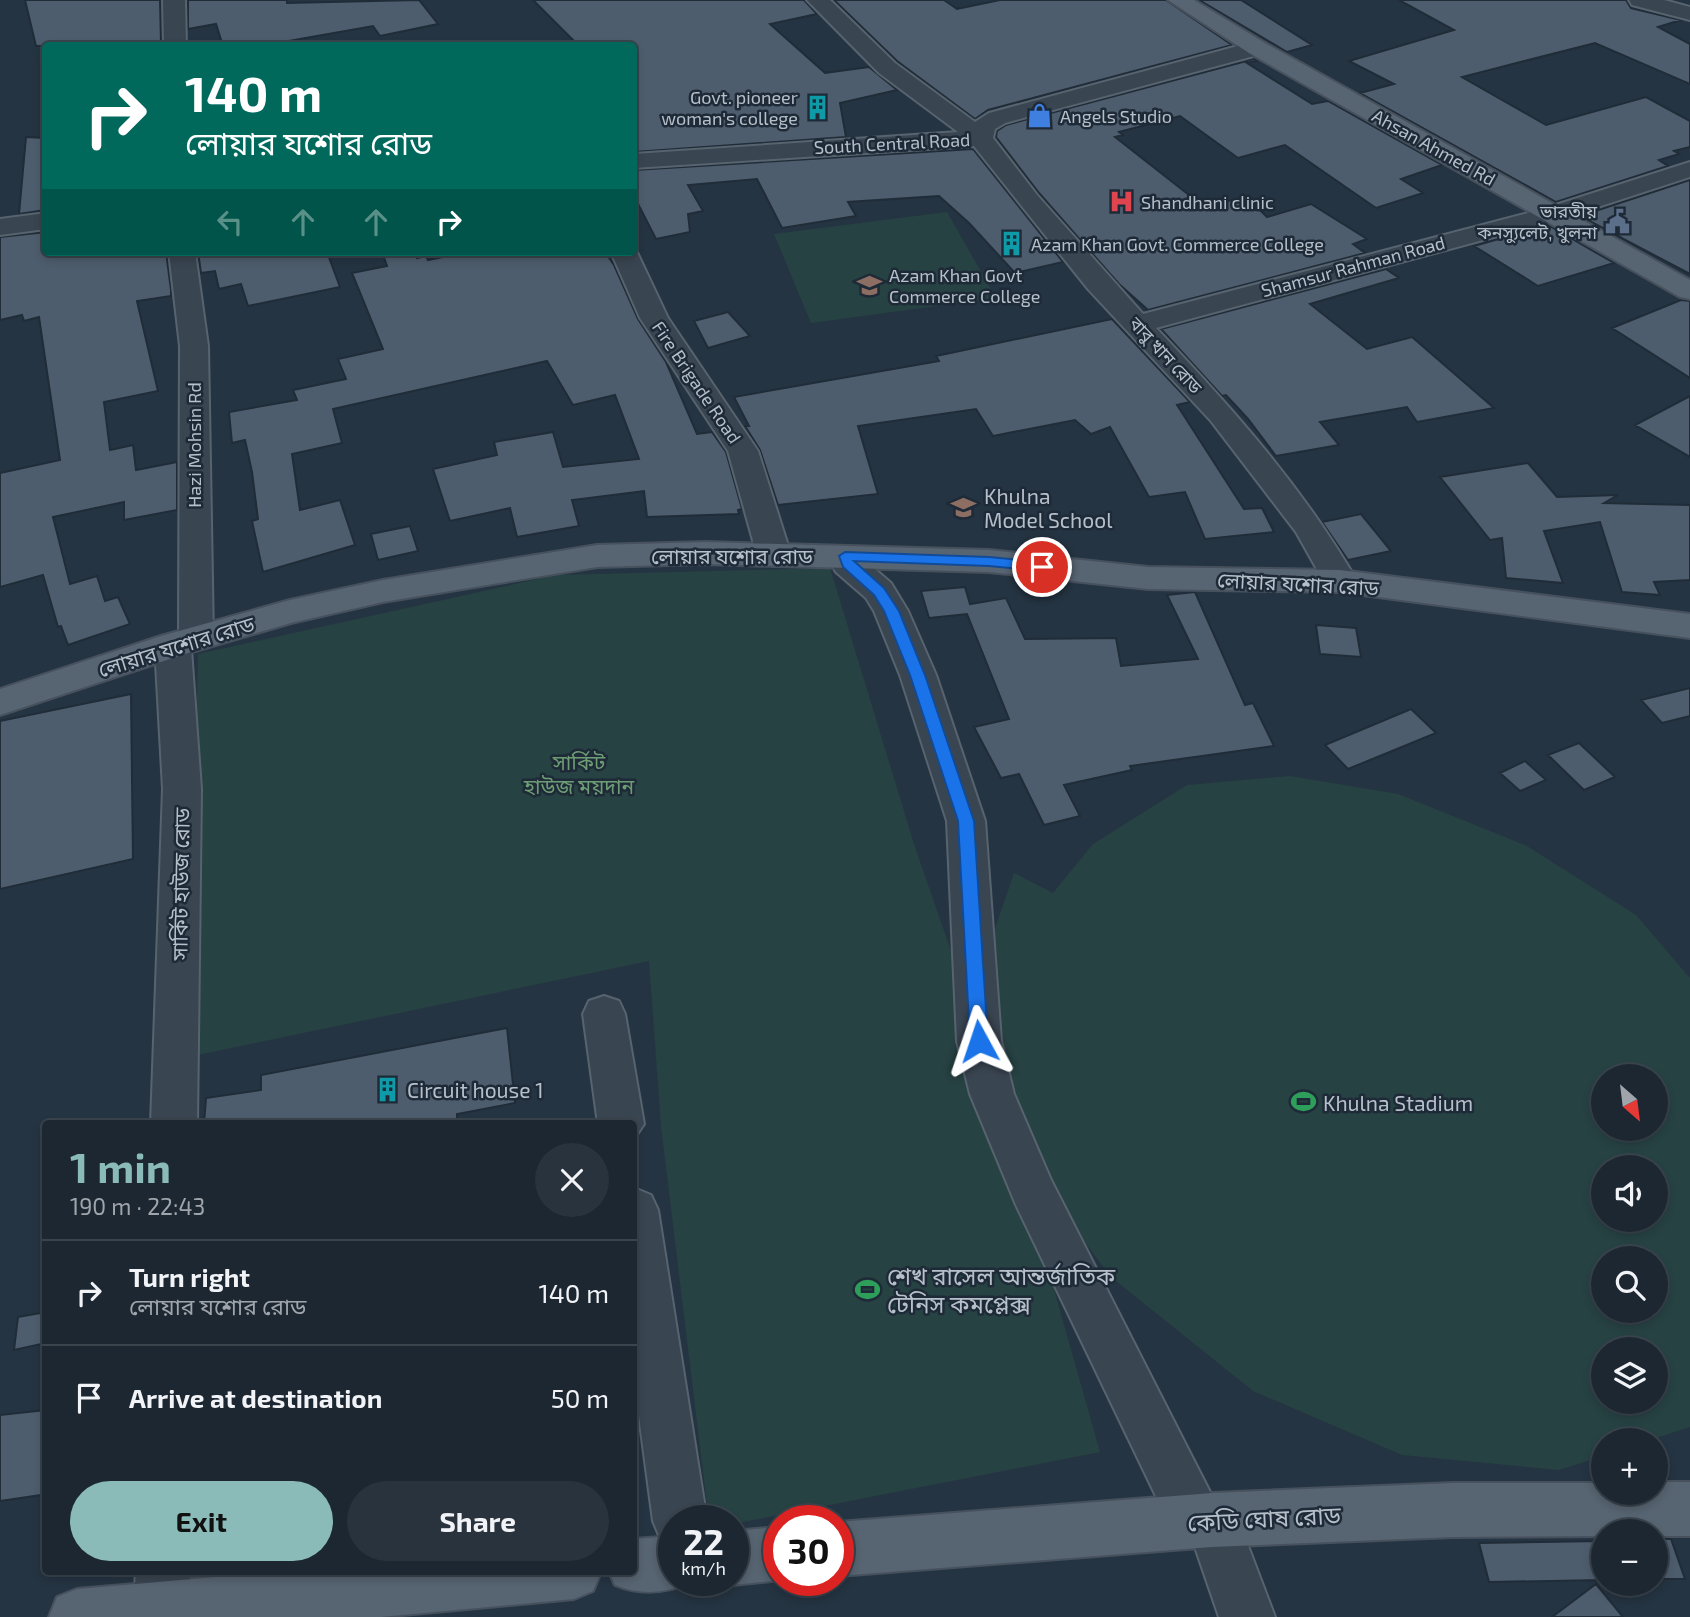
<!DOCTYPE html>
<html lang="en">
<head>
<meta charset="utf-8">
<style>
	:root { --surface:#1c2732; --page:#29333e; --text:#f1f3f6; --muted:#a0a5ac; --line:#3a444d; --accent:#8bbbb9 }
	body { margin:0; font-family:"Exo 2","Noto Sans Bengali",sans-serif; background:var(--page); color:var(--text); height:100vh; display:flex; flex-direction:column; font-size:26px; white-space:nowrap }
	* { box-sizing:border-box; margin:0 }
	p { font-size:23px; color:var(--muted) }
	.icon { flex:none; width:38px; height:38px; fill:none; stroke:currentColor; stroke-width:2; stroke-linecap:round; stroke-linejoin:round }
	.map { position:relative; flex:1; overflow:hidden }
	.sheet { position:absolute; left:42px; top:1120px; width:595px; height:455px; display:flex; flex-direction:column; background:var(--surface); border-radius:7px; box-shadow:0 4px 10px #0003,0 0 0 2px var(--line) }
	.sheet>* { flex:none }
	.top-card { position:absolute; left:42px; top:42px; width:595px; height:214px; border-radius:7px; box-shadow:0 4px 10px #0003,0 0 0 2px var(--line); background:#00695c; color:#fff; overflow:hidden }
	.needle { width:46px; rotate:152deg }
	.buttons { position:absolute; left:1591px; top:1064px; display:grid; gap:14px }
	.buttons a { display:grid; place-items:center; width:77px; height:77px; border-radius:50%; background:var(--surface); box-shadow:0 4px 10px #0003,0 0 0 2px var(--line); font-size:35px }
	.speed { position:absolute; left:658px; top:1505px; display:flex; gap:14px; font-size:35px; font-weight:700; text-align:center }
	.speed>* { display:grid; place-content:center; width:91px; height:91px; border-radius:50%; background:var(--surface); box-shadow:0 4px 10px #0003,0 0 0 2px var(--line); line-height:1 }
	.speed small { font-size:18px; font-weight:400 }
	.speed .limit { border:10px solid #d22; background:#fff; color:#111 }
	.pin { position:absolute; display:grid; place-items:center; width:60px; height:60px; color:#fff; margin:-30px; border:4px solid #fff; border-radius:50%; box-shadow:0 2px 7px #0007 }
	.me { position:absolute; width:77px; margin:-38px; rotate:355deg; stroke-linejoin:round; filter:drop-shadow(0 0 5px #0008) }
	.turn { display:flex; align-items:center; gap:24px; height:147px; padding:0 28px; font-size:32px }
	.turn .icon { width:91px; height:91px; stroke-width:2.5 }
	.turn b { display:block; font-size:49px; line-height:60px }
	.lanes { display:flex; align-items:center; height:66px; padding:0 28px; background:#0003; justify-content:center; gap:35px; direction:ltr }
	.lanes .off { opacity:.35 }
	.round { display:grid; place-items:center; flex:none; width:74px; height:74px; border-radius:37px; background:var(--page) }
	.head { display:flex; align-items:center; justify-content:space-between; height:119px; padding:0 28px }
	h1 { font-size:42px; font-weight:700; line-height:52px; color:var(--accent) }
	.button { display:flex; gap:14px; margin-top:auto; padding:14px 28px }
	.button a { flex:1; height:80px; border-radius:42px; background:var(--accent); color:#111; font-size:28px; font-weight:700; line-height:80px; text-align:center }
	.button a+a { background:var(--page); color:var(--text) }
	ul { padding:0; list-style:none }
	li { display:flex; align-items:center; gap:21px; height:105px; padding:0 28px; border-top:2px solid var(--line) }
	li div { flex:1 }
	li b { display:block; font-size:26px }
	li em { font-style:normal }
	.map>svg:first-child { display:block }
</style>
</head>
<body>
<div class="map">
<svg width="1690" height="1617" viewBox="0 0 1690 1617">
	<rect width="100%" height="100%" fill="#253442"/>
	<path fill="#274243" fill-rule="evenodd" d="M947 212 996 298 811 323 774 234Z
		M830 568 914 844 988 1058 983 964 1014 873 1053 893 1093 844 1187 785 1290 776 1398 794 1527 846 1636 915 1690 978V1427L1650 1440H1603V1456L1559 1470 1402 1455 1253 1391 1111 1277 1032 1172 997 1088 1100 1452 733 1524V1521H709L661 1126 649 961 188 1057 198 654 556 575ZM1603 1076H1656V1129H1603ZM1603 1167H1656V1220H1603ZM1603 1258H1656V1311H1603ZM1603 1349H1656V1402H1603Z"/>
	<path fill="#4e5d6d" stroke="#202c38" stroke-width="2" d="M25 0H160L161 44 36 46Z
		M188 0H287V3L419 0 438 24 380 36 373 26 283 42 223 46 216 24 188 29Z
		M533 0H804L817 14 770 24 825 73 869 67 897 90 840 103 846 137 634 152V46H579Z
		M834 0H944L957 9 1000 0H1166L1232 45 988 110 975 119 897 61Z
		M1199 0H1241L1312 45 1287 52Z
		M1399 0H1626L1631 8 1681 20 1658 27 1690 44V84L1595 43 1462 77 1546 125 1646 97 1690 121V147L1674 151 1679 154 1659 160 1668 166 1556 202 1360 93 1394 84 1349 61 1454 30Z
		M1254 59 1257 61 1247 63 1312 104 1328 101 1442 165 1401 179 1423 193 1376 208 1285 145 1238 158 1180 116 1119 132 1123 135 1115 137 1203 206 1247 197 1267 217 1311 204 1367 239 1353 244 1365 253 1148 310 1119 284 1039 193 996 137 997 131 1006 125Z
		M26 137 46 138V210L19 214Z
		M973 149 1063 262 1015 273 969 223 939 196 848 202 856 216 782 228 757 179 688 185 703 211 688 214 690 232 656 239 634 196V170Z
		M1690 180V274L1580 216Z
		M1548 225 1614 263 1538 286 1474 246Z
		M46 232V252H166L171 290V296L137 301 158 391 104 402 110 450 133 445 136 470 177 462V510L124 520V502L53 517 70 584 97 576 105 601 118 597 130 624 68 645 61 626 58 627 43 575 0 587V473L60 460 39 317 24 321 22 315 0 320V237Z
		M198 252H327L340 287 248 306 241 284 219 289 215 271 201 273Z
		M382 252H414L417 258 426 256 428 260 467 252H605L614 265 638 319 666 362 697 434 712 432 726 452 742 509 738 510 739 514 647 517 644 491 572 500 579 526 517 537 510 508 450 521 433 469 497 455 494 442 553 432 563 467 639 459 615 395 573 405 547 361 333 409 342 443 292 454 300 510 340 500 355 545 263 572 252 521 258 519 252 472 245 440 232 443 229 412 297 400 293 390 346 379 338 359 383 349 352 273 387 266Z
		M1386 269 1399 278 1310 304 1367 349 1412 337 1494 408 1417 422 1407 407 1320 422 1339 445 1276 456 1248 419 1226 395 1222 396 1161 329Z
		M1681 300 1690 301V378L1612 328Z
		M728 312 750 336 708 348 694 321Z
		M1112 319 1190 402 1177 405 1244 509 1262 508 1274 532 1205 539 1185 492 1149 497 1110 427 1091 434 1075 420 993 436 976 409 858 426 878 494 778 505 760 450 745 426H749L734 397 939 361 936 356Z
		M1690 396V457L1635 425Z
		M1528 463 1557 497 1618 495 1604 503 1690 505V580L1654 582 1660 595 1622 592 1600 522 1544 531 1563 583 1506 578 1502 538 1490 540 1440 477Z
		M1361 514 1391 551 1348 560 1322 522Z
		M410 526 418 551 378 560 371 534Z
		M965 587 970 604 1006 598 1025 639 1116 638 1121 666 1198 659 1167 595 1195 592 1245 705 1253 703 1274 746 1130 766 1132 770 1064 785 1080 816 1044 825 1019 774 1001 778 974 727 1009 719 967 614 929 618 921 591Z
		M1316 625 1356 628 1361 657 1320 654Z
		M1690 688V716L1662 723 1641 700Z
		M131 694 133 859 0 889V721Z
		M1411 709 1436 733 1348 769 1325 745Z
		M1579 743 1615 777 1584 790 1548 755Z
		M1525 761 1546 780 1520 791 1500 773Z
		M507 1028 515 1103 457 1114V1124H204L206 1098 261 1090V1075Z
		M46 1312V1343L14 1350 18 1317Z
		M46 1410V1473L41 1495 0 1501V1415Z
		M1656 1539H1671L1685 1579H1656Z
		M1603 1541V1580L1489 1582 1479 1543Z
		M1596 1584 1623 1617H1552Z"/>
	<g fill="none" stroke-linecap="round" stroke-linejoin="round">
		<defs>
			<path id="minor" d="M163 0H185L186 46H164Z
				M807 0H830L895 63 975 122 989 113 1249 43H1265L1268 48 1265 53 1005 123 995 129 993 138 1037 195 1143 314 1543 209 1690 162V177L1561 219 1156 328C1231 407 1302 486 1357 581L1352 589 1340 592 1328 589 1296 532 1211 421 1088 289 974 146 634 168V154L958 132 879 73Z
				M1629 0H1664L1690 7V20L1632 5Z
				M46 213V229L0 235V219Z
				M634 246 668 318 758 451 791 555 786 563 774 566 762 563 757 555 728 451 640 318 611 252H634Z
				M169 252H195L208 346 213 639 208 647 191 649 201 789 197 1124H151L163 789 155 645 161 636 179 635 180 346Z
				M845 546 857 549 862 558 891 583 908 611 936 675 985 821 1001 1041 1014 1094 1051 1180 1211 1494 1231 1501 1275 1617H1219L1195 1547 1177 1540 1016 1205 970 1094 957 1041 947 821 900 675 874 611 866 598 836 572 828 557 833 549Z
				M604 996 619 1001 625 1014 644 1124 634 1139V1124H598L583 1014 589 1001Z
				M634 1188 651 1195 658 1210 707 1521H674V1545L661 1540 653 1521 634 1378Z
				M136 1572H190L189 1617H133Z"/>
			<path id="major" d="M1168 0H1194L1265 43 1690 280V299L1680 297 1249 53Z
				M706 542 989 550 1148 567 1340 570 1690 614V638L1340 592 1148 589 989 572 706 564 597 567 383 602 291 623 185 654 0 715V689L161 636 290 600 383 580 597 545Z
				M1656 1482H1690V1536H1656V1531H1603V1536L1453 1537 1212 1547 838 1576V1522L1212 1493 1453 1483H1603V1493H1656Z
				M779 1527V1580H781L733 1585 721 1580H733V1531Z
				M674 1536V1580L693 1582C667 1593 641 1596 615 1585L609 1572H634V1539Z
				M274 1572H601L593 1591 574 1599 381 1617H49L57 1597 77 1589Z"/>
		</defs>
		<use href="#minor" stroke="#57636e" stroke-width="4"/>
		<use href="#major" stroke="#46515d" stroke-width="4"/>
		<use href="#minor" fill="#394551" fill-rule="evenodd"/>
		<use href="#major" fill="#576471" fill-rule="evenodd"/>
	</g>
	<path fill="#1a73e8" stroke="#114b97" stroke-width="2" d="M845 552 989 557 1042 562 1049 567 1042 571 989 566 854 561 884 588 899 611 925 675 974 821 988 1041 979 1049 970 1041 958 821 910 675 884 611 874 595 843 567 839 556Z"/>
	<defs>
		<symbol id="building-bare" viewBox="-9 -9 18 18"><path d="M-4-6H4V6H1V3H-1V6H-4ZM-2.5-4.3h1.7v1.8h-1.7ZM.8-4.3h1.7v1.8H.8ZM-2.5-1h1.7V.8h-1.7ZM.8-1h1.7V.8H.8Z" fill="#0f9aa8" stroke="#1e2a37" stroke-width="2.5" paint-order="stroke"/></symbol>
		<symbol id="shop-bare" viewBox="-9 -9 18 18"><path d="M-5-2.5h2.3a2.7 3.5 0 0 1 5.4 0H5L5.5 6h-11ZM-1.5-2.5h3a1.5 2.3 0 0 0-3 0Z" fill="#3f7fe0" stroke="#1e2a37" stroke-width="2.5" paint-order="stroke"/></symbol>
		<symbol id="hospital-bare" viewBox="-9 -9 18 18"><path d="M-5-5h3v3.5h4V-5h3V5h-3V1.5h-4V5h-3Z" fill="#e0444e" stroke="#1e2a37" stroke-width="2.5" paint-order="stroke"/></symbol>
		<symbol id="civic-bare" viewBox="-9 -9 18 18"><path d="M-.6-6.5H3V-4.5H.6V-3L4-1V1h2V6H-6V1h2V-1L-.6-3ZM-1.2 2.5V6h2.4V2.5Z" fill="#5c6f8a" stroke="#1e2a37" stroke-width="2.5" paint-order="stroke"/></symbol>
		<symbol id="university-bare" viewBox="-9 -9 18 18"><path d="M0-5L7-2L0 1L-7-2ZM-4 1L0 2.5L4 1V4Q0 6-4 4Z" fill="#8d6e63" stroke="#1e2a37" stroke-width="2.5" paint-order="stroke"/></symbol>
		<symbol id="school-bare" viewBox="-9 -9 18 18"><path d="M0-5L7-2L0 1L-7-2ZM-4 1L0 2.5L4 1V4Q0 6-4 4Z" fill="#8d6e63" stroke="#1e2a37" stroke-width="2.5" paint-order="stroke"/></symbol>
		<symbol id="stadium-bare" viewBox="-9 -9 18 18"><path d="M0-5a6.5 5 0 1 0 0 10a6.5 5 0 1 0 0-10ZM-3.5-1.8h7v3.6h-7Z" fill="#2e9e5b" stroke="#1e2a37" stroke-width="2.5" paint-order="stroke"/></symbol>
	</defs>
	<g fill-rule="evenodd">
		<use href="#building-bare" x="800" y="90" width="35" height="35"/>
		<use href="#shop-bare" x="1022" y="98" width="35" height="35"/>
		<use href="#hospital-bare" x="1104" y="184" width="35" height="35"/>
		<use href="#civic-bare" x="1600" y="204" width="35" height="35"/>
		<use href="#building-bare" x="994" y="226" width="35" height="35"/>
		<use href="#university-bare" x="852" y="268" width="35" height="35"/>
		<use href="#school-bare" x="946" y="490" width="35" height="35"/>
		<use href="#building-bare" x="370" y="1072" width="35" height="35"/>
		<use href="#stadium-bare" x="1286" y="1084" width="35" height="35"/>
		<use href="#stadium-bare" x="850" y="1272" width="35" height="35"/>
	</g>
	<g text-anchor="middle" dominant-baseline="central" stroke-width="5" stroke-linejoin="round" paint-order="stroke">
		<g font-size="18" fill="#b6c0cb" stroke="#1e2a37" text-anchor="start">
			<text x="798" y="97" text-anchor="end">Govt. pioneer<tspan x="798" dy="21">woman's college</tspan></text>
			<text x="1060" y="116">Angels Studio</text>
			<text x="1141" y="202">Shandhani clinic</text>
			<text x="1597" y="211" text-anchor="end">ভারতীয়<tspan x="1597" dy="21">কনস্যুলেট, খুলনা</tspan></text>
			<text x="1031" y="244">Azam Khan Govt. Commerce College</text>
			<text x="889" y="275">Azam Khan Govt<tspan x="889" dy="21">Commerce College</tspan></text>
		</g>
		<g font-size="18" fill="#b6c0cb" stroke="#1e2a37">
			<text transform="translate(892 143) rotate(-3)">South Central Road</text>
			<text transform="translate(1434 147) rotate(29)">Ahsan Ahmed Rd</text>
			<text transform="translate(1353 266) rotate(-15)">Shamsur Rahman Road</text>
			<text transform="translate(1166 355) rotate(47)">বাবু খান রোড</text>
			<text transform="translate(697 382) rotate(56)">Fire Brigade Road</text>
			<text transform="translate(194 445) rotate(-90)">Hazi Mohsin Rd</text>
		</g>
		<g font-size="21" fill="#b6c0cb" stroke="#1e2a37" text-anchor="start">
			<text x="984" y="495">Khulna<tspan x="984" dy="24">Model School</tspan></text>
			<text x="407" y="1089">Circuit house 1</text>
			<text x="1323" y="1102">Khulna Stadium</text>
		</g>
		<g font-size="21" fill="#b6c0cb" stroke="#1e2a37">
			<text x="732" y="555">লোয়ার যশোর রোড</text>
			<text transform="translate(1298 583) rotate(3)">লোয়ার যশোর রোড</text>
			<text transform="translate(176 646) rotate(-17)">লোয়ার যশোর রোড</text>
			<text transform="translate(180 884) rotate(-89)">সার্কিট হাউজ রোড</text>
		</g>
		<g font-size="21" fill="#6d9d74" stroke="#1e2a37">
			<text x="579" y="761">সার্কিট<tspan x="579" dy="24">হাউজ ময়দান</tspan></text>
		</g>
		<g font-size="24" fill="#b6c0cb" stroke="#1e2a37" text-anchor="start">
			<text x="887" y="1275">শেখ রাসেল আন্তর্জাতিক<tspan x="887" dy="28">টেনিস কমপ্লেক্স</tspan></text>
		</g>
		<g font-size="24" fill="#b6c0cb" stroke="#1e2a37">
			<text transform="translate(1264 1518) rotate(-3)">কেডি ঘোষ রোড</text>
		</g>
	</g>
</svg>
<div class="buttons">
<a><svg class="needle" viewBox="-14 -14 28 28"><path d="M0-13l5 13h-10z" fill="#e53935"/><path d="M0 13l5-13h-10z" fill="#a0a5ac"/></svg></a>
<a><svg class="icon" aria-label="sound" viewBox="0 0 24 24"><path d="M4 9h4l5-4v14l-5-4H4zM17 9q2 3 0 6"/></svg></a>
<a><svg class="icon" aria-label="search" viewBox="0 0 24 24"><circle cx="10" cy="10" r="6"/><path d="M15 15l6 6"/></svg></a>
<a><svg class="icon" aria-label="layers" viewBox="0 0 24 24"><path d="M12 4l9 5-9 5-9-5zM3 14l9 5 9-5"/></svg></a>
<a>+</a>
<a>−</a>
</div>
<div class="speed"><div>22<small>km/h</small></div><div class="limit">30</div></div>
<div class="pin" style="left:1042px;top:567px;background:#d93025"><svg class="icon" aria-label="arrive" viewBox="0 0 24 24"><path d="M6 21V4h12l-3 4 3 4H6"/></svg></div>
<svg class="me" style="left:979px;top:1041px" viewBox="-20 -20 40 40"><path d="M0-17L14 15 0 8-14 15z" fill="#1a73e8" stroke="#fff" stroke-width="4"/></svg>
<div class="top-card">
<div class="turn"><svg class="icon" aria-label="right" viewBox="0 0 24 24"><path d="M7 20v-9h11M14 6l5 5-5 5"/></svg><div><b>140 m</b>লোয়ার যশোর রোড</div></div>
<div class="lanes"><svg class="icon off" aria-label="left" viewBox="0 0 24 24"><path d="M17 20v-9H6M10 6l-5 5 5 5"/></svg><svg class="icon off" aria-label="ahead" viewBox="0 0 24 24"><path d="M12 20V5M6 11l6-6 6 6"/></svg><svg class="icon off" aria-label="ahead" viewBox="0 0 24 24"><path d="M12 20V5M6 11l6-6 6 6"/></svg><svg class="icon" aria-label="right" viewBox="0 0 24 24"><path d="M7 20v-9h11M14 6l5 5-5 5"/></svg></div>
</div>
<section class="sheet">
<div class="head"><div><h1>1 min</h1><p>190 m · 22:43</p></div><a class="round"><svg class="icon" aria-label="close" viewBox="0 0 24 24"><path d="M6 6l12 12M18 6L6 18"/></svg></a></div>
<ul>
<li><svg class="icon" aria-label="right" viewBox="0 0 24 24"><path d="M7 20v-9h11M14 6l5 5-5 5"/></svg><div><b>Turn right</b><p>লোয়ার যশোর রোড</p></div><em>140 m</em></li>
<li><svg class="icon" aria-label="arrive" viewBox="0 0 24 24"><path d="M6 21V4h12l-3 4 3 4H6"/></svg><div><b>Arrive at destination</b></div><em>50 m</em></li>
</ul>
<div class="button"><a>Exit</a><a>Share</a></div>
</section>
</div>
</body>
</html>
